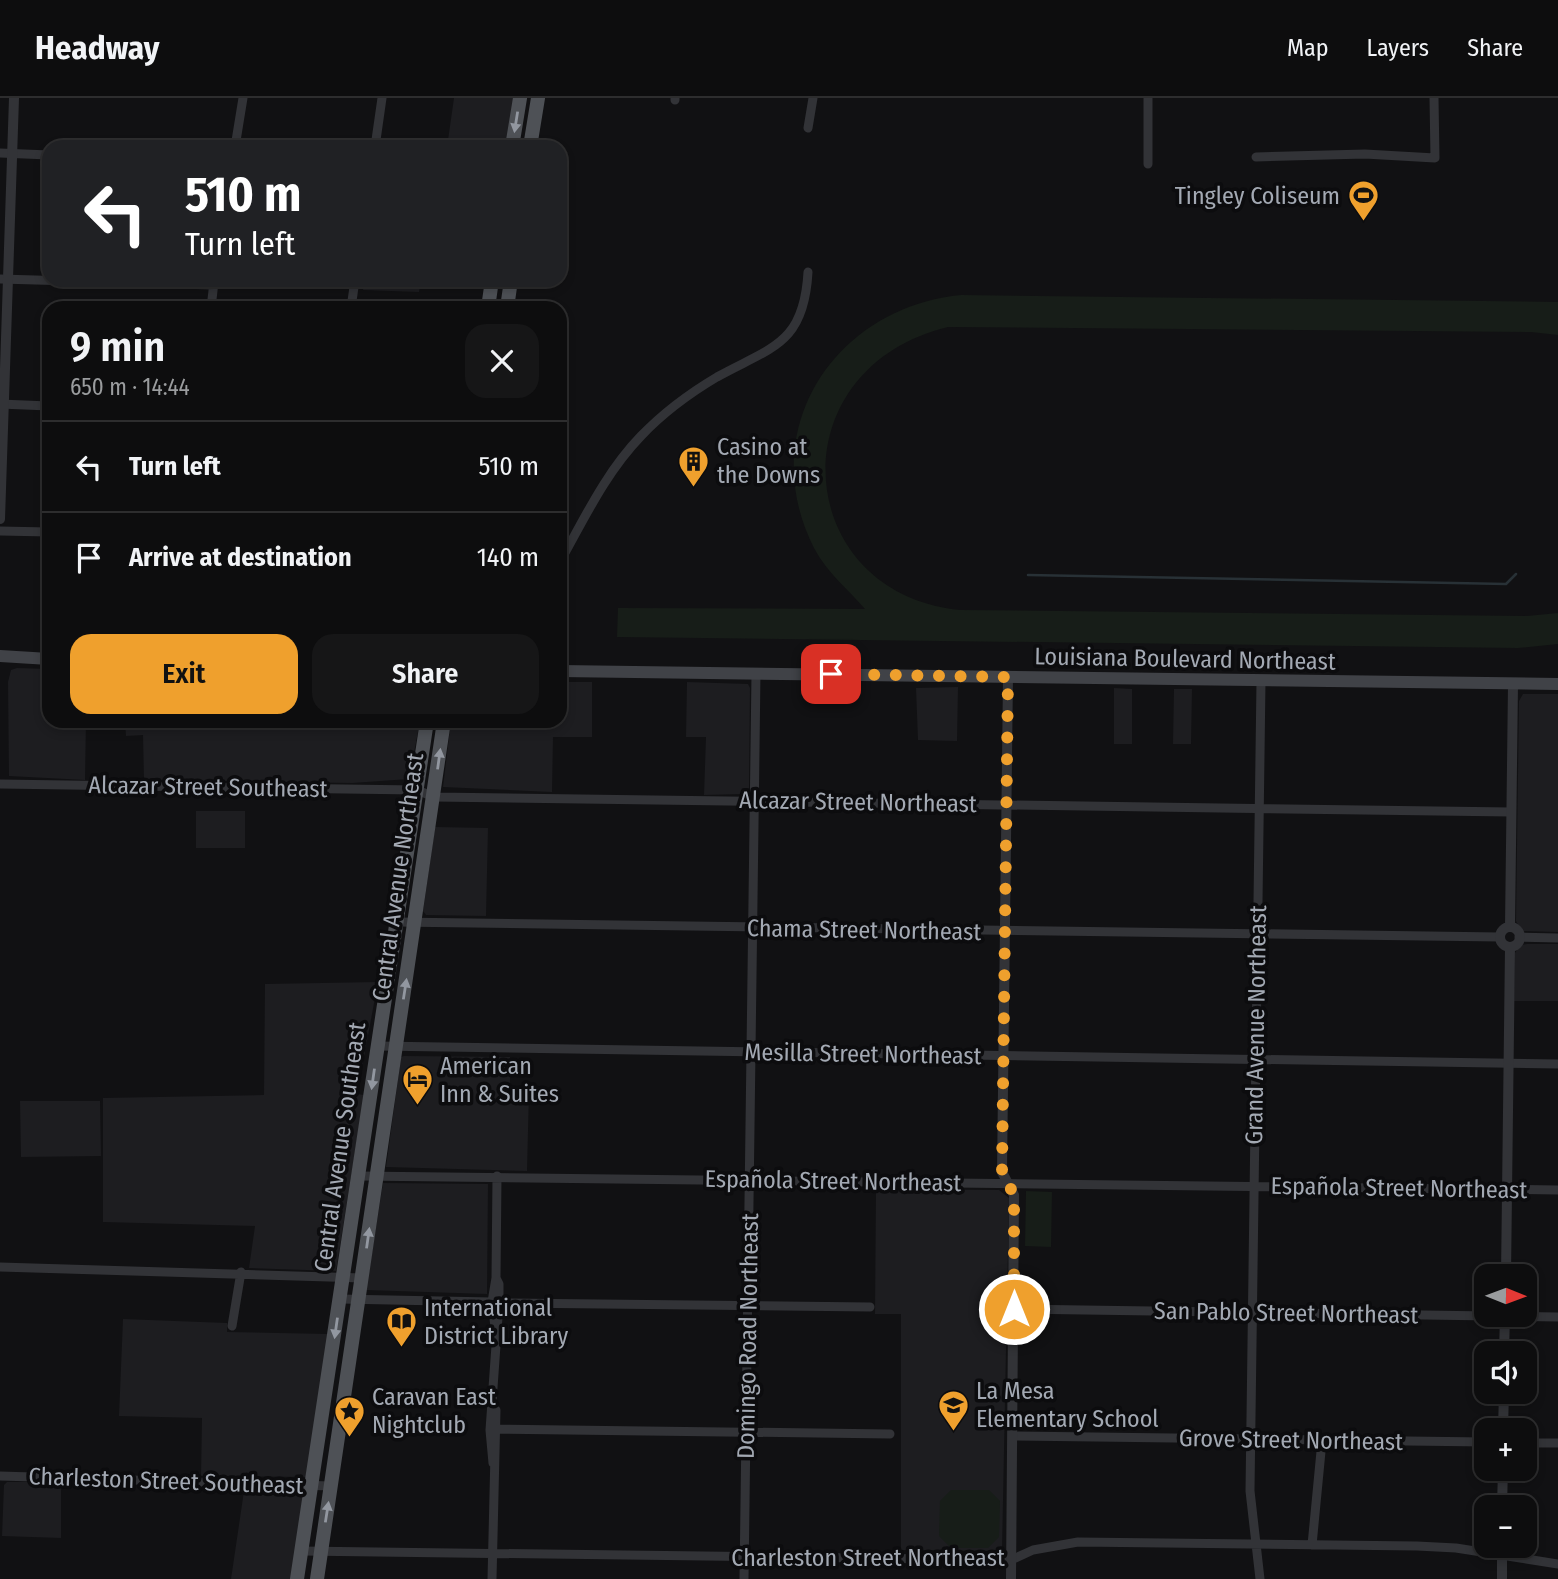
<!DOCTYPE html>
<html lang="en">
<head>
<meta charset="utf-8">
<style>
	:root { --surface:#0d0d0e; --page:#161617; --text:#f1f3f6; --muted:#9a9c9e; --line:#2d2d2e; --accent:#efa02d }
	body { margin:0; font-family:"Fira Sans Condensed",sans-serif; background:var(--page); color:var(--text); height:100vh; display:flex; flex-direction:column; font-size:26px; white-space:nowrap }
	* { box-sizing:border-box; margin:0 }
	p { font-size:23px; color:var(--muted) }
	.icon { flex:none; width:38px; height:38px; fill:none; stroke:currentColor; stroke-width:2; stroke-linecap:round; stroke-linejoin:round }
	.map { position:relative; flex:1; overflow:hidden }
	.side { position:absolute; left:42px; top:203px; width:525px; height:427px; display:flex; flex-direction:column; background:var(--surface); border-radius:21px; box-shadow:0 4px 10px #0003,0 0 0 2px var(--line) }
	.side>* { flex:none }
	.hud { position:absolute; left:42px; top:42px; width:525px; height:147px; border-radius:21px; box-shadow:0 4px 10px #0003,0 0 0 2px var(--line); background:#202124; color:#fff; overflow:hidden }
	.needle { width:46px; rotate:91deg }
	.controls { position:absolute; left:1474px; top:1166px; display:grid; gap:14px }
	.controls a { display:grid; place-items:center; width:63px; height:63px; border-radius:14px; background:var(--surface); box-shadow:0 4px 10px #0003,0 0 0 2px var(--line); font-size:35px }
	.pin { position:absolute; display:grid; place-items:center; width:60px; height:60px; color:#fff; margin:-30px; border-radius:14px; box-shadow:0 4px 10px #0006 }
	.me { position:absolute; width:77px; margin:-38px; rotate:0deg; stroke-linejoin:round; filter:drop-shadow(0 0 5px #0008) }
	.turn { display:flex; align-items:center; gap:24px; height:147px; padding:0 28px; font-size:32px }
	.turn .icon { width:91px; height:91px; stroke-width:2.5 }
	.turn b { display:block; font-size:49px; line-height:60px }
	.round { display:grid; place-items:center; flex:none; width:74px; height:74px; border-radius:21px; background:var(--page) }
	.headline { display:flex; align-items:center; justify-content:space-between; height:119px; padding:0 28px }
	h1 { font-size:42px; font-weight:600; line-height:52px }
	.primary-button { display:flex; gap:14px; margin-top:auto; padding:14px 28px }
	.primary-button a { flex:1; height:80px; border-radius:21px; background:var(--accent); color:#111; font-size:28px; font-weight:600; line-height:80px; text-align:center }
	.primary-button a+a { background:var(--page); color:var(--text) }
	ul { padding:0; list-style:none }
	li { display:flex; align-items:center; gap:21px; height:91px; padding:0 28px; border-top:2px solid var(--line) }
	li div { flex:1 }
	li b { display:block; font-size:26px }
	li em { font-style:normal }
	header { display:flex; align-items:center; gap:42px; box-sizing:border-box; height:98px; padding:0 35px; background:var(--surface); border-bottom:2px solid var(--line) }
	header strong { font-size:33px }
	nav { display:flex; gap:38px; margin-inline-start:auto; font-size:24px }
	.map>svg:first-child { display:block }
</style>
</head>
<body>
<header>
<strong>Headway</strong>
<nav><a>Map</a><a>Layers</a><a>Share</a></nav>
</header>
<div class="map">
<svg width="1558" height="1481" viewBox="0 0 1558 1481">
	<rect width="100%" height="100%" fill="#111113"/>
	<path fill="#1d1d20" d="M454 0H514L507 49H447Z
		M364 182H421L419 194 363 192Z
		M17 570 49 571V623H86L85 682 9 678 8 584 11 572Z
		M560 584H592V639H553L552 694 443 689 451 623H560Z
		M687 584 748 586 750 590 749 690 743 696 704 697 706 639H686Z
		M958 589 957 643 918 642 916 590Z
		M1114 590 1132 591V646H1114Z
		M1174 591H1192L1191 646H1173Z
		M1523 596H1558V834L1521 833 1516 823 1519 603Z
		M102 623H420L409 681 352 685 144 682 143 637 126 638 125 624Z
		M196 713H245V750H196Z
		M435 729 488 730 486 818 426 817 423 813Z
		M1527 846H1558V903H1514L1515 855 1520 847Z
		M378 884 357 996 364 997 336 1173 249 1170 255 1128 103 1124V1000L264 997 265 886Z
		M404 958 510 959V993H529L527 1073 386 1069 401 959Z
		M20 1003H100L101 1058 21 1059Z
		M383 1085 488 1086 487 1196 366 1192Z
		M876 1091 999 1092 1009 1100 1002 1453 901 1452V1216H875Z
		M123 1221 227 1225V1234L328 1236 306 1379 201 1378 202 1320 119 1318Z
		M7 1384H61V1440L2 1438 4 1387Z
		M244 1393 304 1396 292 1481H231Z"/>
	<path fill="#171d18" d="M961 197 1558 204V237L1531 234 948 229C775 271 791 495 960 512L1527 518 1558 515V546L1518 550 617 539 618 510 865 511C848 491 827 475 814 450 754 332 835 209 961 197Z
		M1026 1093 1052 1094 1051 1149 1025 1148Z
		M951 1392H989L1000 1403 999 1439 988 1450H951L939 1438 940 1403Z"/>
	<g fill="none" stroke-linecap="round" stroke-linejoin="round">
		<path stroke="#283136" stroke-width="2.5" d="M1028 477 1506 486 1516 476"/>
		<path stroke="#323337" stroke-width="9" d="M1148 0V66
			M675 2V0
			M808 30 813 0
			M235 49 243 0
			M375 49 382 0
			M0 55 49 57
			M1256 59 1365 56 1435 60 1434 0
			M0 181 214 187
			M211 210 214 184
			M351 210 355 182
			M0 306 49 308
			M0 433 49 434
			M560 464C584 421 606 374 641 338 663 315 690 295 717 279 771 249 804 247 808 174
			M0 686 417 692 434 699 1511 714
			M396 824 1500 839
			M1519 839 1558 840
			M377 948 1558 966
			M359 1078 1558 1092
			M0 1169 362 1180
			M340 1201 492 1204
			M499 1205 870 1209
			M1014 1211 1558 1219
			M232 1228 241 1174
			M495 1229 492 1204 496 1180 497 1078
			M498 1331 890 1336
			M1013 1338 1486 1344
			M1524 1345H1558
			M493 1365 490 1332 499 1205V1186L496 1180
			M0 1378 331 1388
			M1312 1447 1322 1343
			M301 1453 1011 1462 1033 1452 1078 1444 1417 1448 1456 1450 1558 1466
			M492 1481 496 1312
			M744 1481 756 575
			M1260 1481 1250 1393 1261 583"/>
		<path stroke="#323337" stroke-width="10" d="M0 421 14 0
			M1008 579 1002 1074 1014 1097 1011 1481
			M1510 829 1513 586
			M1500 839a10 10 0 1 1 20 0a10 10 0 1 1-20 0Z
			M1506 1178 1510 849
			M1504 1255 1505 1216
			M1503 1332 1504 1293
			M1502 1409 1503 1370
			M1502 1447V1481"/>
		<path stroke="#404247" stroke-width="12" d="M0 558 49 561
			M560 573 1558 586"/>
		<path stroke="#4e5156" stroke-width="14" d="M512 49 520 0
			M530 49 538 0
			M488 210 492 182
			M507 210 511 182
			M297 1481 427 623
			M317 1481 444 623"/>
	</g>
	<defs><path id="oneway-solid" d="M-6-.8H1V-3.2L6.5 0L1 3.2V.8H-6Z" transform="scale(1.75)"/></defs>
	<g fill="#9297a0">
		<use href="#oneway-solid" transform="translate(516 24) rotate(99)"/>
		<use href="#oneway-solid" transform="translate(439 661) rotate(-82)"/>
		<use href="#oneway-solid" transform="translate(405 891) rotate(-81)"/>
		<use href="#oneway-solid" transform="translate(373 981) rotate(98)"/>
		<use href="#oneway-solid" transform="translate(368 1140) rotate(-82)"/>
		<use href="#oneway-solid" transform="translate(336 1230) rotate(98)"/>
		<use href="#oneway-solid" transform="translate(327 1414) rotate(-81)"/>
	</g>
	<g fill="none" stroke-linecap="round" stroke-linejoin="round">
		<path stroke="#efa02d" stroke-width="12" stroke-dasharray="0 21.6" d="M831 576 1008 579 1002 1074 1014 1097V1211"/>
	</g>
	<defs>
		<symbol id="stadium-pin" viewBox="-11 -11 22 30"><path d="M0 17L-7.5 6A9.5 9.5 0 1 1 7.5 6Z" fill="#efa02d" stroke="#0c0c0e"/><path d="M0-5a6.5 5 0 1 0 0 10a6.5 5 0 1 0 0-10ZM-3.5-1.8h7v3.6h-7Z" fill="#111"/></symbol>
		<symbol id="building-pin" viewBox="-11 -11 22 30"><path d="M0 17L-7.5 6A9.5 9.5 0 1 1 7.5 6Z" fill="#efa02d" stroke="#0c0c0e"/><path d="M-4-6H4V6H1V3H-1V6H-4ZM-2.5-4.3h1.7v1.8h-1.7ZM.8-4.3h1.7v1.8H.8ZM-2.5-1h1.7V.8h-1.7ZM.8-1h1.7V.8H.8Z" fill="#111"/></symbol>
		<symbol id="hotel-pin" viewBox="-11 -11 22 30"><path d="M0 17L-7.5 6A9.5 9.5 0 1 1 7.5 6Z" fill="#efa02d" stroke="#0c0c0e"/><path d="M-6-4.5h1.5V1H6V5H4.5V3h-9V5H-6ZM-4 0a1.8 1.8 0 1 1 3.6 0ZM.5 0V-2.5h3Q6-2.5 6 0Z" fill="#111"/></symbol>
		<symbol id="library-pin" viewBox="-11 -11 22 30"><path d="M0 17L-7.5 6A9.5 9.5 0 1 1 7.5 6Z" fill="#efa02d" stroke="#0c0c0e"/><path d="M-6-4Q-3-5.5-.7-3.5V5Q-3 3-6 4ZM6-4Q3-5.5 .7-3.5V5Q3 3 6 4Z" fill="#111"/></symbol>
		<symbol id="school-pin" viewBox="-11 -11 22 30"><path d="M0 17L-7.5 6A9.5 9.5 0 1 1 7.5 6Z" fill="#efa02d" stroke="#0c0c0e"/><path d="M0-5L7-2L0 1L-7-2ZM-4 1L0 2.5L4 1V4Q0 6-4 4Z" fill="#111"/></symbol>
		<symbol id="sight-pin" viewBox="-11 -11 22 30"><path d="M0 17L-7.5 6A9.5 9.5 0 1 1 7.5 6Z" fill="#efa02d" stroke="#0c0c0e"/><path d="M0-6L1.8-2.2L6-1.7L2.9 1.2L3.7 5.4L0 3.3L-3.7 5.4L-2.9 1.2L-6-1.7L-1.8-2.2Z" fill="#111"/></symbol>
	</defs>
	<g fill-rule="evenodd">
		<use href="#stadium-pin" x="1346" y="80" width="35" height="47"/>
		<use href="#building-pin" x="676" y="346" width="35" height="47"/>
		<use href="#hotel-pin" x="400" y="964" width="35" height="47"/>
		<use href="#library-pin" x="384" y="1206" width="35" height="47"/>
		<use href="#school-pin" x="936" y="1290" width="35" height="47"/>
		<use href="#sight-pin" x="332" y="1296" width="35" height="47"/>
	</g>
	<g text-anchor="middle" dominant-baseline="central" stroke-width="7" stroke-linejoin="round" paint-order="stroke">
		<g font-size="24" fill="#a3a9b3" stroke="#0c0c0e" text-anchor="start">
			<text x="1340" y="98" text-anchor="end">Tingley Coliseum</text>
			<text x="717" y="349">Casino at<tspan x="717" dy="28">the Downs</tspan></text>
			<text x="440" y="968">American<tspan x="440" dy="28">Inn &amp; Suites</tspan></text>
			<text x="424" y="1210">International<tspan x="424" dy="28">District Library</tspan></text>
			<text x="976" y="1293">La Mesa<tspan x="976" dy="28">Elementary School</tspan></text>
			<text x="372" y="1299">Caravan East<tspan x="372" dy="28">Nightclub</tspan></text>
		</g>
		<g font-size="24" fill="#a3a9b3" stroke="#0c0c0e">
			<text transform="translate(1185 561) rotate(1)">Louisiana Boulevard Northeast</text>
			<text transform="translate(208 689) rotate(1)">Alcazar Street Southeast</text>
			<text transform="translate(858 704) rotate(1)">Alcazar Street Northeast</text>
			<text transform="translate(398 779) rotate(-82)">Central Avenue Northeast</text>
			<text transform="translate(864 832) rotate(1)">Chama Street Northeast</text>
			<text transform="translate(1256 927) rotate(-89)">Grand Avenue Northeast</text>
			<text transform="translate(863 956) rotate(1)">Mesilla Street Northeast</text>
			<text transform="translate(340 1049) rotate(-82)">Central Avenue Southeast</text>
			<text transform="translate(833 1083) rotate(1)">Española Street Northeast</text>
			<text transform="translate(1399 1090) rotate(1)">Española Street Northeast</text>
			<text transform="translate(1286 1215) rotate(1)">San Pablo Street Northeast</text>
			<text transform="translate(748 1238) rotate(-89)">Domingo Road Northeast</text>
			<text transform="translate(1291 1342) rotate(1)">Grove Street Northeast</text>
			<text transform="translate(166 1383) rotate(2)">Charleston Street Southeast</text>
			<text x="868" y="1460">Charleston Street Northeast</text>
		</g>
	</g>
</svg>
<div class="controls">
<a><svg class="needle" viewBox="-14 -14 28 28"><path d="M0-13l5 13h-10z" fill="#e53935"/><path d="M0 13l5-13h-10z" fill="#9a9c9e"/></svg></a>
<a><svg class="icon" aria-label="sound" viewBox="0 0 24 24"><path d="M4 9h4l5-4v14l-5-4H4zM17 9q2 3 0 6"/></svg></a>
<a>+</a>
<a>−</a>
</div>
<div class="pin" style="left:831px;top:576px;background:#d93025"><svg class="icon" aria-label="arrive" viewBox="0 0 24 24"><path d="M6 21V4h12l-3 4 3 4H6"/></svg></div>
<svg class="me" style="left:1014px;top:1211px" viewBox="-20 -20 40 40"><circle r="17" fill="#efa02d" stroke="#fff" stroke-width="3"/><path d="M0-11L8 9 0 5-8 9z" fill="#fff"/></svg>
<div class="hud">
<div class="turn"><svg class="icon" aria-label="left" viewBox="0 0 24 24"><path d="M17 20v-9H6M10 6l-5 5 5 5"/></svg><div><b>510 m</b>Turn left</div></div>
</div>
<section class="side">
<div class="headline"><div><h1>9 min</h1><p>650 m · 14:44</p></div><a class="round"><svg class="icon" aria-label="close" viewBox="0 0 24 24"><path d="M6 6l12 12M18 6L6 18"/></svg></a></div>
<ul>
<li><svg class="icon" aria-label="left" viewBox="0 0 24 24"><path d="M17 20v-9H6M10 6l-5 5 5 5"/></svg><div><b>Turn left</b></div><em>510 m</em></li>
<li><svg class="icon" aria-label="arrive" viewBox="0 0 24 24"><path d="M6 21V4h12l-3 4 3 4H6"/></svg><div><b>Arrive at destination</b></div><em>140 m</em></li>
</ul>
<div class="primary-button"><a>Exit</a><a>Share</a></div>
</section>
</div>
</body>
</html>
